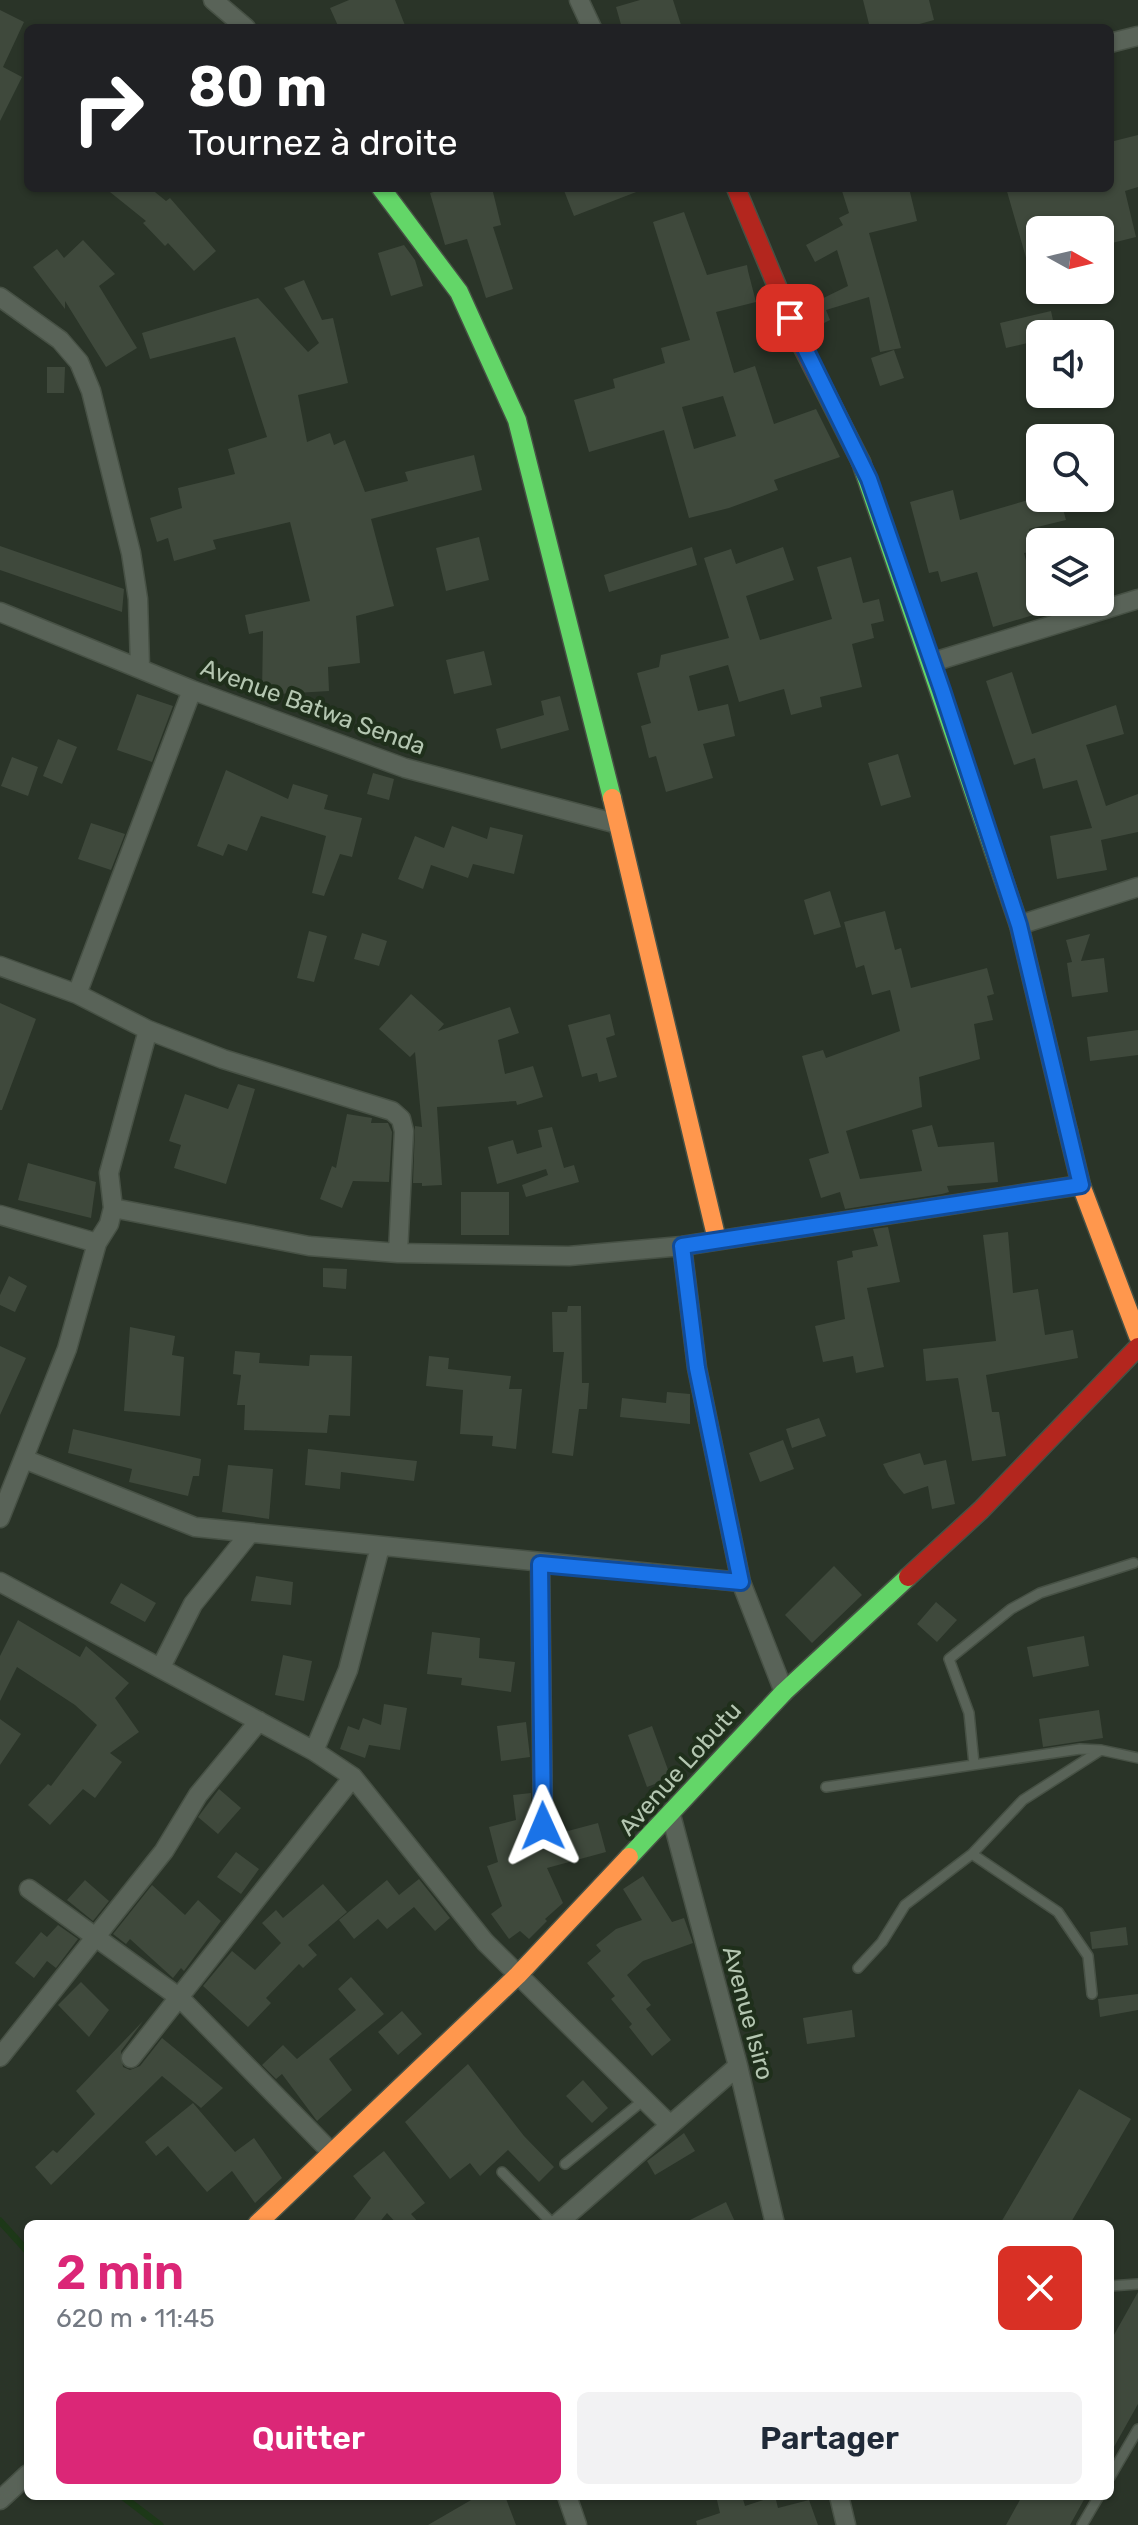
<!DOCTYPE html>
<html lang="fr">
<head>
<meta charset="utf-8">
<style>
	:root { --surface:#fff; --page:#f2f2f3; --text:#1f2937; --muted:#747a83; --accent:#db2777 }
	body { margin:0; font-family:Rubik,sans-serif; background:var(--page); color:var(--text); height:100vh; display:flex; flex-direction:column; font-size:30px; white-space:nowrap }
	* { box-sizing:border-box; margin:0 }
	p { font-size:26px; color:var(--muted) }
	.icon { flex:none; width:44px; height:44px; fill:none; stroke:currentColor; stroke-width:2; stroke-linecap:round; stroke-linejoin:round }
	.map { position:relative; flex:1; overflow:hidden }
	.sheet { position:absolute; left:24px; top:2220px; width:1090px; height:280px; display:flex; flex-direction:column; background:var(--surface); border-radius:12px; box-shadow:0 2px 6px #0004 }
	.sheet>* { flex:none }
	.guide { position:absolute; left:24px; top:24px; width:1090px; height:168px; border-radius:12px; box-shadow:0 2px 6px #0004; background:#202124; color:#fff; overflow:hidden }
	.needle { width:52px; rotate:98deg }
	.tools { position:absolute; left:1026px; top:216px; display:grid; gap:16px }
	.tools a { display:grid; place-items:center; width:88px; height:88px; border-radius:12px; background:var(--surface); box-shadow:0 2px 6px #0004; font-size:40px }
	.pin { position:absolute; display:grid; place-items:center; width:68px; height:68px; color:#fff; margin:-34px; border-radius:16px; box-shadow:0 4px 12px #0006 }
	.me { position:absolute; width:88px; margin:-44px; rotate:359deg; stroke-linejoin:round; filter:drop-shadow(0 0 6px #0008) }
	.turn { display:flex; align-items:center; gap:28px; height:168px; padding:0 32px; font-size:36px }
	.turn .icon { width:104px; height:104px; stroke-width:2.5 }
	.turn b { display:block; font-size:56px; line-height:68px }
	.round { display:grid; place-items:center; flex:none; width:84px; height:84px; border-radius:12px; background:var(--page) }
	.headline { display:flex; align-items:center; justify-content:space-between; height:136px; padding:0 32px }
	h1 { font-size:48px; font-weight:600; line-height:60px; color:var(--accent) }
	.cta { display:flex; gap:16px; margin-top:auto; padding:16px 32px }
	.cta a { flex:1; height:92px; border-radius:12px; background:var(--accent); color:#fff; font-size:32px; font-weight:600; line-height:92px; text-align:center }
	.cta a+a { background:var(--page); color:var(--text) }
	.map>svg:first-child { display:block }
</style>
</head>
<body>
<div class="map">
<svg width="1138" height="2525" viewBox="0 0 1138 2525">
	<rect width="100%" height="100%" fill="#2a3428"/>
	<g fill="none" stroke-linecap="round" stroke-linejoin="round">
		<path stroke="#1d3818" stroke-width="7" d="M0 2221 28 2252
			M122 2496 160 2525"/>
	</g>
	<path fill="#3f493c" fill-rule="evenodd" d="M349 0H395L406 28H339L330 8Z
		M640 0H673L682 28H622L616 7Z
		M863 0H929L934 20 905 28H870Z
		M0 10 24 22 3 67 22 77 0 121Z
		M1138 135V187L1125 191 1136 237 1100 246V230H1040V289H1035L1006 188H1110V142Z
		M105 188H150L166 201 170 198 216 251 194 271 168 243 165 246 143 223 146 221Z
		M446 188H492L501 225 493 227 513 289 486 298 467 239 445 245 430 193Z
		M563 188H644V189L574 216Z
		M841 188H909L917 221 869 233 901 348 880 352 869 297 826 310 830 320 812 329 803 308 848 286 837 250 815 262 806 245 843 225 839 218 849 213Z
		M684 212 707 275 747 265 748 271 756 302 716 312 734 373 755 366 774 424 816 409 840 457 774 480 778 490 729 508 689 518 664 430 589 452 574 400 615 388 613 379 665 363 661 348 690 340 653 222ZM723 396 736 436 694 449 682 407Z
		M83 240 115 274 99 286 137 348 106 367 65 301V309L33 267 57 249 64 258Z
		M404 245 415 260 423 286 391 296 378 253Z
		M304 280 322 320 333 318 348 383 298 395 307 442 330 433 334 445 345 440 365 492 408 481 405 472 474 455 482 490 371 519 394 606 356 616 360 663 328 667 329 691 262 695 263 631 249 634 245 615 310 601 290 522 213 540 216 549 174 561 168 538 157 542 150 518 182 508 178 488 235 474 228 449 267 437 235 337 150 359 142 333 258 298 308 352 319 343 284 288Z
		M1051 311 1056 334H1040V340L1006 348 1000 323Z
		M894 350 904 378 880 386 871 358Z
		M47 367H65L64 393H47Z
		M953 490 960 520 1035 498H1060L1066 520 1029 529 1034 551 1024 553 1040 613 993 627 977 572 941 582 938 571 929 573 910 502Z
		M479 537 489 580 446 591 436 548Z
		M0 546 124 589 122 612 0 570Z
		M692 547 697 565 609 592 604 575Z
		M783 547 794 580 746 596 760 640 832 619 817 567 851 557 863 603 879 599 884 621 871 624 874 638 852 644 862 687 820 697 822 707 791 715 784 689 739 702 728 665 689 676 698 711 728 704 735 736 703 744 713 778 666 792 656 756 649 758 641 726 651 723 637 673 659 667 661 655 729 638 704 558 731 549 736 564Z
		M484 651 492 685 454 694 446 660Z
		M1012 672 1032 734 1116 705 1124 734 1086 745 1106 806 1138 794V832L1101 840 1107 870 1057 879 1050 836 1092 828 1077 780 1043 789 1035 758 1014 765 986 681Z
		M137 694 173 706 152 762 117 750Z
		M560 696 569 730 501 749 496 729 544 715 541 701Z
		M58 739 77 747 62 784 43 776Z
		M898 754 911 797 881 806 868 763Z
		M12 757 38 767 28 796 1 786Z
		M226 770 288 799 293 784 328 795 324 809 362 818 352 857 340 854 324 896 312 893 326 836 261 816 247 851 228 844 223 856 197 846Z
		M373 773 394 779 389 800 367 794Z
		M91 823 125 834 111 870 78 859Z
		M452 826 487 839 490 827 523 835 514 874 473 864 468 878 431 865 423 889 398 879 415 836 444 848Z
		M830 891 841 927 814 935 804 900Z
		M885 911 895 950 901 948 911 988 987 968 994 994 987 996 993 1020 974 1024 980 1059 919 1077 922 1107 846 1131 860 1179 922 1171 912 1130 932 1125 938 1147 994 1142 998 1182 947 1186 949 1192 942 1194 845 1209 840 1192 821 1198 809 1159 829 1153 802 1056 823 1050 826 1058 900 1031 890 990 872 995 864 965 856 968 844 922Z
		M309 931 327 936 314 982 297 978Z
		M362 933 387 941 379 966 354 959Z
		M1090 934 1081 961 1104 958 1108 992 1072 997 1067 963 1072 962 1066 940Z
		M411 994 444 1024 438 1031 510 1007 519 1033 498 1040 505 1074 533 1066 543 1097 517 1105 516 1101 437 1107 442 1185 422 1186V1183H413L415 1126 422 1127 415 1052 410 1057 379 1029Z
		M0 1003 36 1019 2 1110H0Z
		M610 1014 615 1035 606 1038 617 1077 599 1082 597 1073 582 1077 568 1025Z
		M1138 1030V1055L1090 1061 1087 1037Z
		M238 1084 255 1089 226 1184 174 1168 181 1145 169 1141 185 1094 228 1109Z
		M347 1114 372 1118 371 1123H388L392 1132 389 1182 353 1181 342 1208 320 1199 332 1166 336 1168Z
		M552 1127 564 1168 574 1165 579 1182 526 1197 522 1185 548 1175 546 1169 497 1184 488 1147 513 1140 517 1154 542 1147 538 1130Z
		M28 1163 96 1182 91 1218 18 1200Z
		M461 1192H509V1235H461Z
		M888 1227 900 1282 867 1288 884 1367 856 1373 853 1356 823 1362 815 1326 845 1319 837 1261 853 1257 852 1251 878 1246 873 1229Z
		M1008 1232 1013 1293 1038 1289 1045 1335 1073 1330 1078 1358 986 1375 992 1412H999L1006 1456 972 1461 958 1378 926 1381 923 1349 996 1341 983 1235Z
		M323 1268 347 1269 346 1289 323 1287Z
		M9 1276 27 1286 15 1312 0 1305V1295Z
		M568 1306H581L582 1383H589L587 1409H579L573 1456 552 1453 564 1352H553L552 1312H567Z
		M130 1327 175 1336 172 1355 184 1357 180 1416 124 1411Z
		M0 1346 26 1358 0 1415Z
		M235 1351 260 1353 259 1363 309 1366 310 1355 352 1356 350 1416 329 1415 327 1433 244 1430 245 1405H237L241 1375 233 1374Z
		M429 1356 449 1358 448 1369 511 1376 509 1389H522L516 1449 492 1446 493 1436 460 1434 463 1390 426 1386Z
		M667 1392 690 1394V1424L620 1417 622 1398 666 1403Z
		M819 1418 826 1436 792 1448 786 1429Z
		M73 1429 201 1459 199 1476H193L188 1496 129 1482 132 1469 68 1453Z
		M783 1440 794 1469 760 1482 749 1453Z
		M308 1449 417 1461 414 1481 341 1472 340 1489 305 1485Z
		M920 1453 924 1465 946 1460 955 1504 932 1509 928 1486 904 1494 889 1476 883 1464Z
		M228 1465 273 1469 269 1519 222 1512Z
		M834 1566 862 1595 812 1643 785 1615Z
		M256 1576 293 1582 291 1605 251 1601Z
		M121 1583 156 1603 145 1622 110 1603Z
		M936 1602 957 1620 937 1642 917 1624Z
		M18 1620 80 1657 86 1646 129 1683 115 1698 139 1732 110 1753 122 1762 95 1798 83 1789 50 1825 28 1805 48 1784 51 1786 97 1725 75 1705 17 1667 0 1701V1656Z
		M432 1632 480 1638 479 1658 515 1662 511 1692 461 1685 462 1678 427 1674Z
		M1084 1636 1089 1666 1033 1677 1027 1647Z
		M283 1655 312 1661 304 1701 275 1695Z
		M384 1704 407 1708 400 1750 369 1745 365 1758 340 1749 348 1726 359 1730 363 1718 381 1725Z
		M1099 1710 1103 1738 1043 1747 1039 1719Z
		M0 1719 21 1734 0 1765Z
		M526 1722 530 1757 501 1761 497 1726Z
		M652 1726 671 1778 647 1787 628 1735Z
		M219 1789 241 1808 218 1834 198 1817Z
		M531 1793V1827L538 1839 598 1823 606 1852 547 1868 563 1903 545 1919 547 1921 529 1939 520 1931 509 1939 491 1914 502 1906 487 1866 498 1862 489 1827 516 1820 513 1795Z
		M236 1852 259 1869 241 1894 217 1877Z
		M643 1876 672 1922 684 1918 693 1943 643 1961 627 1975 651 2005 646 2009 671 2040 652 2056 629 2027 632 2024 611 1999 615 1996 587 1963 601 1951 596 1945 616 1929 642 1920 623 1889Z
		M419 1879 450 1918 435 1931 414 1907 387 1929 378 1919 354 1939 339 1920 387 1880 399 1895Z
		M85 1880 109 1901 93 1921 67 1900Z
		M323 1884 347 1912 308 1945 317 1955 303 1968 299 1964 266 1998 271 2003 248 2027 203 1986 232 1951 255 1970 281 1943 262 1923 276 1910 283 1918Z
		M152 1885 185 1915 198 1900 221 1921 184 1971 181 1968 173 1978 130 1939 126 1944 113 1934Z
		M58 1925 78 1939 56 1968 47 1961 34 1978 15 1963 41 1932 47 1937Z
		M1126 1927 1128 1945 1092 1949 1090 1932Z
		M351 1977 384 2014 329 2059 352 2090 317 2121 282 2074 276 2079 262 2065 283 2045 297 2059 356 2010 338 1989Z
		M81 1982 109 2010 89 2037 58 2005Z
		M1138 1994V2010L1100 2017 1098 1999Z
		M852 2010 855 2037 807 2044 803 2018Z
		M402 2011 422 2034 398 2055 378 2032Z
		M143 2021 121 2051 123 2067 130 2070 140 2066 162 2038 223 2088 201 2108 162 2076 51 2185 35 2167 53 2150 57 2153 95 2114 76 2091Z
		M468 2064 524 2136 554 2167 539 2182 508 2150 480 2176 470 2163 450 2179 405 2122Z
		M583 2080 608 2108 592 2123 566 2096Z
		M1079 2089 1131 2119 1070 2224H1000Z
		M193 2103 235 2152 254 2138 282 2178 255 2203 232 2171 207 2192 168 2146 156 2156 145 2142Z
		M684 2133 695 2151 655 2175 647 2161Z
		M384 2151 425 2203 411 2214 420 2224H397L387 2213 378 2224H351L371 2198 353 2176Z
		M726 2202 736 2224H682Z
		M1138 2292V2404L1110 2454V2342Z
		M478 2496H505L516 2525H428Z
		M716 2496H742L745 2506 775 2496 778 2508 809 2500 818 2525H697L696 2521 720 2513Z
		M1022 2496H1086L1070 2525H1006Z"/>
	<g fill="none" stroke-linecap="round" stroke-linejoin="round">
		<defs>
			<path id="lane" d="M974 1764 969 1713 949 1659 1011 1609 1040 1593 1134 1563
				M826 1787 1080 1749 1101 1750
				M972 1854 1058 1912 1088 1956 1092 1994
				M858 1968 882 1942 905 1905 972 1854 1023 1800 1101 1750 1138 1758
				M565 2164 645 2099
				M502 2172 553 2224
				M1110 2286 1138 2284
				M1110 2477 1138 2429
				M1082 2525 1099 2496"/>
			<path id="street" d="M213 0 246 28
				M579 0 592 28
				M1110 43 1138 36
				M0 297 60 340 79 362 91 391 131 553 138 599 140 667
				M0 612 192 690 405 768 618 824
				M933 662 1138 599
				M1019 925 1138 887
				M0 966 77 994 148 1030 223 1059 392 1111 401 1119 404 1131 398 1253
				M77 994 192 690
				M113 1208 309 1246 398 1253 569 1256 682 1246 1081 1185
				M0 1215 97 1243
				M682 1246 697 1368 741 1582 784 1692
				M24 1459 195 1527 741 1582
				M0 1518 67 1349 97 1243 109 1224 113 1208 109 1173 148 1030
				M540 1564 543 1826
				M0 1582 314 1751 353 1777 485 1942 669 2124
				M161 1667 193 1604 250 1533
				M314 1751 348 1670 380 1547
				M671 1815 738 2066 775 2224
				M29 1889 180 1998 331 2152
				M0 2057 164 1851 198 1795 259 1721
				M131 2058 353 1777
				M557 2224 738 2066
				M567 2496 577 2525
				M839 2496 846 2525
				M0 2500 28 2474"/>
			<path id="fast" d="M381 188 459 292 517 420 612 798
				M861 462 1019 925 1068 1131
				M629 1857 784 1692 908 1577"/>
			<path id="slow" d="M612 798 717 1240
				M1068 1131 1081 1185 1138 1336
				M257 2224 518 1975 629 1857"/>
			<path id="jam" d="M736 188 801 344 861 462
				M908 1577 981 1510 1138 1347"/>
		</defs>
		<use href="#lane" stroke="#475145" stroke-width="12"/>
		<use href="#street" stroke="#475145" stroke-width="21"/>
		<use href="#fast" stroke="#475145" stroke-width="21"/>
		<use href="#slow" stroke="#475145" stroke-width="21"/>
		<use href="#jam" stroke="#475145" stroke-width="21"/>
		<use href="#lane" stroke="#596358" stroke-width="9"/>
		<use href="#street" stroke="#596358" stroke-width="18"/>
		<use href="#fast" stroke="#63d668" stroke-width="18"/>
		<use href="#slow" stroke="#ff974d" stroke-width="18"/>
		<use href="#jam" stroke="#b3261e" stroke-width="18"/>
	</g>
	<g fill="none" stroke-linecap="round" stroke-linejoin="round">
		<defs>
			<path id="route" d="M543 1826 540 1564 741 1582 697 1368 682 1246 1081 1185 1019 925 942 690 869 479 790 318"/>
		</defs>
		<use href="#route" stroke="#114b97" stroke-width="20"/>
		<use href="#route" stroke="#1a73e8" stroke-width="14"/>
	</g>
	<g text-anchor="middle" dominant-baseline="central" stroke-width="8" stroke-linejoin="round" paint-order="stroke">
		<g font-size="24" fill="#b4c6b1" stroke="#1f2f1b">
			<text transform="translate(313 707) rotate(20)">Avenue Batwa Senda</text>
			<text transform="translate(680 1769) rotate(-48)">Avenue Lobutu</text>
			<text transform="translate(748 2013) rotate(75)">Avenue Isiro</text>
		</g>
	</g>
</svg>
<div class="tools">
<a><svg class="needle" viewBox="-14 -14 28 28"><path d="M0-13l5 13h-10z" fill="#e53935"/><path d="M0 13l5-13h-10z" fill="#747a83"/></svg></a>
<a><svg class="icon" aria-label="sound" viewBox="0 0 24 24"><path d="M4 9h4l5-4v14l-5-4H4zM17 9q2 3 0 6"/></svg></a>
<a><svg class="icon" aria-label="search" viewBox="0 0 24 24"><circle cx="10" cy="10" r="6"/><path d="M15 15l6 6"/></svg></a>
<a><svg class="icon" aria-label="layers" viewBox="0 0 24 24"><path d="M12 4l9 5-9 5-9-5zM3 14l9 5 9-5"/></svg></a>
</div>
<div class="pin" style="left:790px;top:318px;background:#d93025"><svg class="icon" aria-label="arrive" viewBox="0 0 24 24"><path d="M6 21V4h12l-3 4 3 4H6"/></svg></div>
<svg class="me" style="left:543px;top:1826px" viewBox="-20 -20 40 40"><path d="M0-17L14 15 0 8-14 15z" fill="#1a73e8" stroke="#fff" stroke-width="4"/></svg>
<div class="guide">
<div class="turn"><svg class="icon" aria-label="right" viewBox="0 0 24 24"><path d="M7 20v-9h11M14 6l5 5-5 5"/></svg><div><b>80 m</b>Tournez à droite</div></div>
</div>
<section class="sheet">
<div class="headline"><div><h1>2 min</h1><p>620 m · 11:45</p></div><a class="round" style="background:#d93025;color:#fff"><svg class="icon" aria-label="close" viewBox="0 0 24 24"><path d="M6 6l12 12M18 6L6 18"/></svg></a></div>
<div class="cta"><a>Quitter</a><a>Partager</a></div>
</section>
</div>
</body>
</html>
